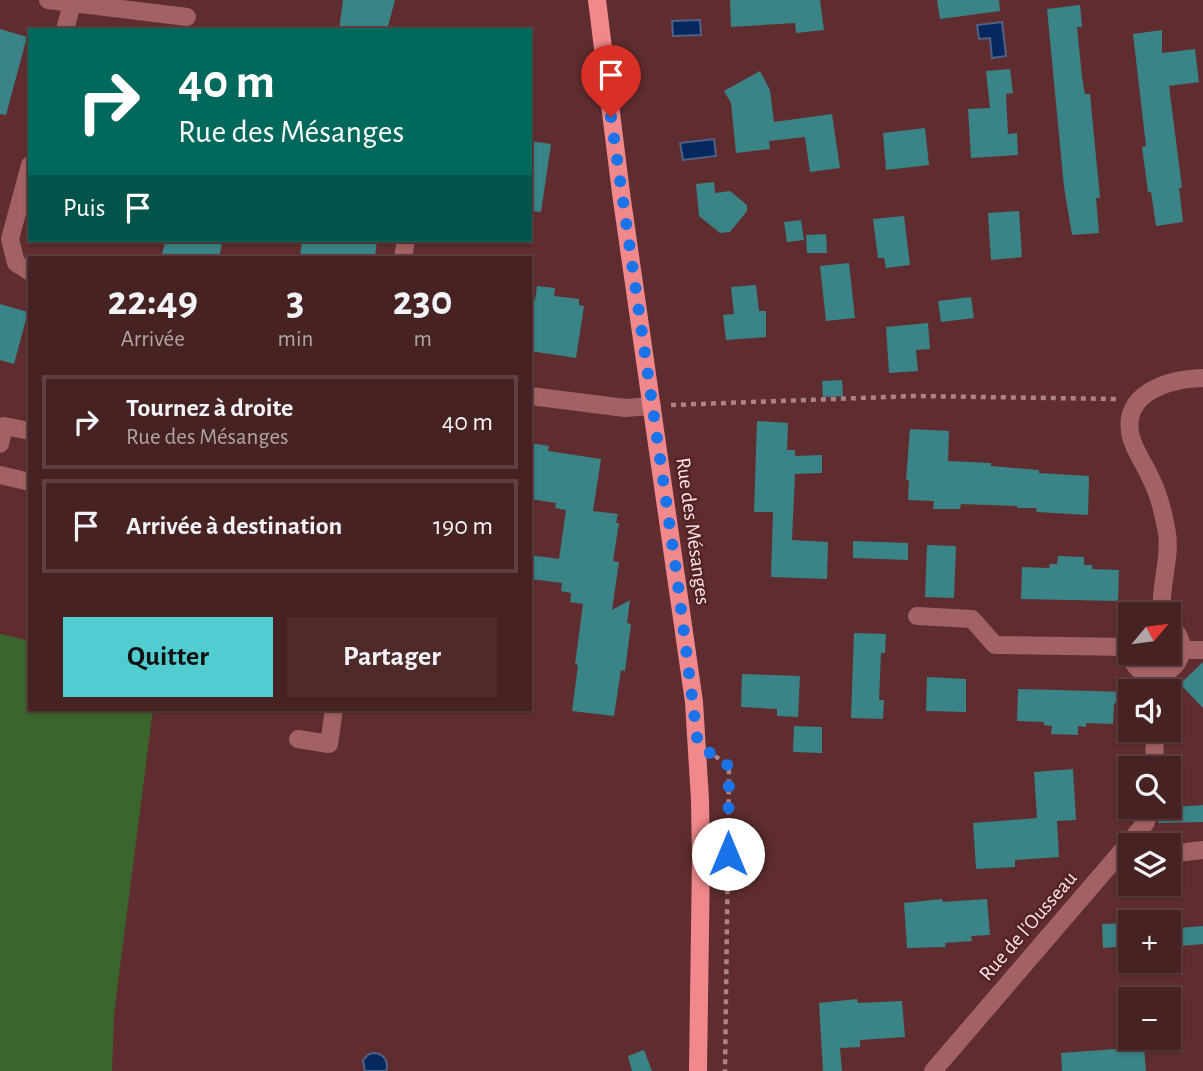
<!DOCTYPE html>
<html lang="fr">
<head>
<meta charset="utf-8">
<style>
	:root { --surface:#472223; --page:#4e2a2b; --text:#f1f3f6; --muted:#b0a4a6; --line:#5f3f41; --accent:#51ccd1 }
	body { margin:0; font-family:"Alegreya Sans",sans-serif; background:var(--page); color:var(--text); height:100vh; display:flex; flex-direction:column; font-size:26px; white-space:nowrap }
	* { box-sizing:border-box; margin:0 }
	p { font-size:23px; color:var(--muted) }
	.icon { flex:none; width:38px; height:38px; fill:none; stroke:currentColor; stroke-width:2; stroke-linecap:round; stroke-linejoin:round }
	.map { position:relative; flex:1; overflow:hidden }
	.details { position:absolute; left:28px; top:256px; width:504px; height:455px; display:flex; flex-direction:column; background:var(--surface); border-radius:0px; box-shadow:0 2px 5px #0004,0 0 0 2px var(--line) }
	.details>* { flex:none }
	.hud { position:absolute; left:28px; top:28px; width:504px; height:214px; border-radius:0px; box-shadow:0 2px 5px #0004,0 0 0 2px var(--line); background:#00695c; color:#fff; overflow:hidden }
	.needle { width:46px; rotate:61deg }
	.fabs { position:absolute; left:1118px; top:602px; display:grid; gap:14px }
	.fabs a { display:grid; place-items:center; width:63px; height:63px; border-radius:0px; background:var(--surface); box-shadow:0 2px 5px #0004,0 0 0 2px var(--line); font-size:35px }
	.pin { position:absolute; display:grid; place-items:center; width:60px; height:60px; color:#fff; margin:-72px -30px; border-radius:50% 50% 50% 0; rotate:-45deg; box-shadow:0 0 7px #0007 }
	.pin .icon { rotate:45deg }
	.me { position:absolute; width:77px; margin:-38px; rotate:0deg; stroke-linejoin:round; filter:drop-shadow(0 0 5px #0008) }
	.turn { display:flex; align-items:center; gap:24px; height:147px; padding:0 35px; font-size:32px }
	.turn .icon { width:91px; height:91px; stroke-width:2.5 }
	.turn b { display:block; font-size:49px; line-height:60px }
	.then { display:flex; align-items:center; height:66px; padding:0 35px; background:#0003; gap:14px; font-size:26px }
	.eta { display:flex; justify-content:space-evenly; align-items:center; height:119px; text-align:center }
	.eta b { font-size:42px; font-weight:700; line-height:49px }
	.button { display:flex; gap:14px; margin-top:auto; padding:14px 35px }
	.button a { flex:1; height:80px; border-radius:0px; background:var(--accent); color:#111; font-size:28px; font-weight:700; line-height:80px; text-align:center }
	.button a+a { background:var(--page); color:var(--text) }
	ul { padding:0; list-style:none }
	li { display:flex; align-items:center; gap:21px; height:94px; margin:0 14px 10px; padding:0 21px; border:4px solid var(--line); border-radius:0px }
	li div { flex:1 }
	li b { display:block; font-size:26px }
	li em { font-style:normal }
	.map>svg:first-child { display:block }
</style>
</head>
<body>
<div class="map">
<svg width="1203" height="1071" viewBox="0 0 1203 1071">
	<rect width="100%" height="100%" fill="#5f2d2f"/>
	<path fill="#3a662d" d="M0 634 30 641V709H153L114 1014 112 1071H0Z"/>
	<path fill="#05295e" stroke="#506186" stroke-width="2" d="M700 20 701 35 673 36 672 21Z
		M1002 22 1006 56 992 58 990 38 979 39 977 25Z
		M714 139 716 156 683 160 680 143Z
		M376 1053C385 1055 389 1063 386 1071H365L363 1060 369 1054Z"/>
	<path fill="#3a8386" d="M343 0H395L387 30H339Z
		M730 0H820L824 30 796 33 795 23 731 27Z
		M937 0H999L1000 11 940 19Z
		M1080 5 1082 27H1077L1082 77 1085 94H1090L1100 198H1096L1099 233 1072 235 1064 187 1047 9Z
		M0 29 27 37 6 115 0 114Z
		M1162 30V53L1195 49 1199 82 1169 86 1182 188H1179L1183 222 1156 226 1151 192H1148L1142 147 1146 146 1133 34Z
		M1010 69 1013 93 1006 94 1008 134 1017 133 1018 155 971 158 968 109 990 108 986 71Z
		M760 71 770 90 774 122 832 114 840 168 810 172 805 137 769 141 770 149 736 153 731 103 724 91Z
		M925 128 929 165 886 170 883 133Z
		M530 141 551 144 541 212 530 211Z
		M714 182 715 193 730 191 747 205V211L730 232 720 233 699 216 696 184Z
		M1019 211 1022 257 991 260 988 213Z
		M904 216 910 265 886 268 884 258H878L873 219Z
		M801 220 804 240 787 242 784 222Z
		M826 234 827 253H807L806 235Z
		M166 240H223L219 257H161Z
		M302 240H377L375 257H300Z
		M849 263 855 318 826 321 820 266Z
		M756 285 759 311H766V337L726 340 723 315 734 314 731 287Z
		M537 286 555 288 554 296 579 299V305L584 306 576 358 530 351V299L535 300Z
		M971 297 974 318 941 322 938 301Z
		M0 304 28 312 14 364 0 360Z
		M928 323 930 349 916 350 918 371 889 373 886 327Z
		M842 380 843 396 823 397 822 381Z
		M757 421 788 423 787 450H795V456L822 455V473L795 474 792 540 828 542 827 579 771 577 773 512H754Z
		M910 429 949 431 948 461 991 463V466L1039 470V473L1089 476 1088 515 1037 512 1036 508H1017V506L961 504 960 509H933L934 501 908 500 909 480H906Z
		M530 443 549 446 548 451 601 459 593 511 618 514 616 523H619L613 561 619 562 612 610 630 600 627 623 631 624 625 671 621 670 614 716 572 711 578 665 575 664 583 604 570 602 571 593 561 591 562 583 530 579V555L559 559 566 510 555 508 556 503 530 499Z
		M853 541 908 543V560L853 558Z
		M927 545 956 546 954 598 925 597Z
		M1058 556 1084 557V565H1092V569L1119 570 1118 601 1021 599 1022 567 1049 568 1050 564H1057Z
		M854 633 886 634 885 653H881L879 700H884L883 719 851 718Z
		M1203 662V708L1180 684Z
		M742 674 800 676 798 717 777 716V709L741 707Z
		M927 677 966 679V712L926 711Z
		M1018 689 1058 690 1126 692 1114 704 1113 724 1086 723V727L1078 726V735L1051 734 1052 726 1044 725V722L1017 721Z
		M794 726 822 727V753L793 752Z
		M1073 769 1076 820 1057 821 1059 857 1015 860V867L976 869 973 823 1037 818 1034 772Z
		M1203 805V822L1158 823 1162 808Z
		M942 899 943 902 987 899 990 935 971 936 972 941 945 943 946 947 907 948 904 903Z
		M1130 923V946L1103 948 1102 924Z
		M1203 926V944L1169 947V929Z
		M857 999 858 1003 902 1001 905 1037 860 1040V1047L840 1048 842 1071H823L819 1003Z
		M1144 1047 1146 1071H1062L1061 1053Z
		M644 1050 652 1071H632L628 1056Z"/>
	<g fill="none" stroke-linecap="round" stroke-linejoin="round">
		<path stroke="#ab8485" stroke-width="4.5" stroke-dasharray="5 5" stroke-linecap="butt" d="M671 405 915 396 1117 399
			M715 756 727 764 729 771 725 1071"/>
		<path stroke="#a26162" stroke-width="18" d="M48 0 187 17
			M65 30 72 3
			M30 165 10 239 16 263 30 272
			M403 257 406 240
			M530 396 625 408 652 406
			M0 444 4 426 30 431
			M0 475 30 482
			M1162 614C1159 588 1171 559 1167 533 1164 516 1160 497 1152 481 1146 466 1135 452 1131 437 1120 392 1170 379 1203 378
			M917 616 972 619 995 645 1129 647
			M1130 639C1128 648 1128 657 1135 665 1159 696 1203 652 1169 625
			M1183 650H1203
			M298 739 329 744 334 709
			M1154 768 1155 730
			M1169 854 1203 850
			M933 1071 1133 838 1146 822 1151 807"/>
		<path stroke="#f1898c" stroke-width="18" d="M597 0 621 193 694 702 700 800 701 858 698 1071"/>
	</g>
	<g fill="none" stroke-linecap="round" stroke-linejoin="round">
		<path stroke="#1a73e8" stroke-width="12" stroke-dasharray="0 21.6" d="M611 117 677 577 698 745 727 764 729 771 728 854"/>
	</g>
	<g text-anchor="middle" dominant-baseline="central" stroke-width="5" stroke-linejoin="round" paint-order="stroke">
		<g font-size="21" fill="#fee4e4" stroke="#532325">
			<text transform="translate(693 531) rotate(82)">Rue des Mésanges</text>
			<text transform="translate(1028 926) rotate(-49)">Rue de l'Ousseau</text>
		</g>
	</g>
</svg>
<div class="fabs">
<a><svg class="needle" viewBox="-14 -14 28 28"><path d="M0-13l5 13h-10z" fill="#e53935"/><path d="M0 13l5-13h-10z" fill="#b0a4a6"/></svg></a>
<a><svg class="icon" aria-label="sound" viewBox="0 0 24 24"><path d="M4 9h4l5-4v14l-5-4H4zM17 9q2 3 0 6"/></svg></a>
<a><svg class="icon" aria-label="search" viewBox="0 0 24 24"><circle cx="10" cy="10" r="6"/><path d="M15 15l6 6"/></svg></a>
<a><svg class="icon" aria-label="layers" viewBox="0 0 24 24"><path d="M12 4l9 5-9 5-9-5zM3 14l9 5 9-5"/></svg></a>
<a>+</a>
<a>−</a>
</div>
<div class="pin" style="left:611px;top:117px;background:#d93025"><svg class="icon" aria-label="arrive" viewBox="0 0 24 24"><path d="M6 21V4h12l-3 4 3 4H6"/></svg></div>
<svg class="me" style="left:728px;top:854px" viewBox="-20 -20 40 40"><circle r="19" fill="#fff"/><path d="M0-13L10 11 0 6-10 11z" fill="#1a73e8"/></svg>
<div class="hud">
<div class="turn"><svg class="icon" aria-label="right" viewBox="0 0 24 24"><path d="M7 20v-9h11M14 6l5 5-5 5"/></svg><div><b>40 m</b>Rue des Mésanges</div></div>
<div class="then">Puis<svg class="icon" aria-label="arrive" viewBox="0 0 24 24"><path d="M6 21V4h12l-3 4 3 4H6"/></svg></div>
</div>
<section class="details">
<div class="eta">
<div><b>22:49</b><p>Arrivée</p></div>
<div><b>3</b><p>min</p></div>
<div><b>230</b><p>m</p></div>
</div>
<ul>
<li><svg class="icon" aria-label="right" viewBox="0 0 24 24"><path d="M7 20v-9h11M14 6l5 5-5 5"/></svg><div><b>Tournez à droite</b><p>Rue des Mésanges</p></div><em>40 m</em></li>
<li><svg class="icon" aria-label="arrive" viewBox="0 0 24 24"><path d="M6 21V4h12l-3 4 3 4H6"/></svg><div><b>Arrivée à destination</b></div><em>190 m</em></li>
</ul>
<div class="button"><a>Quitter</a><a>Partager</a></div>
</section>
</div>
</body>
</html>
